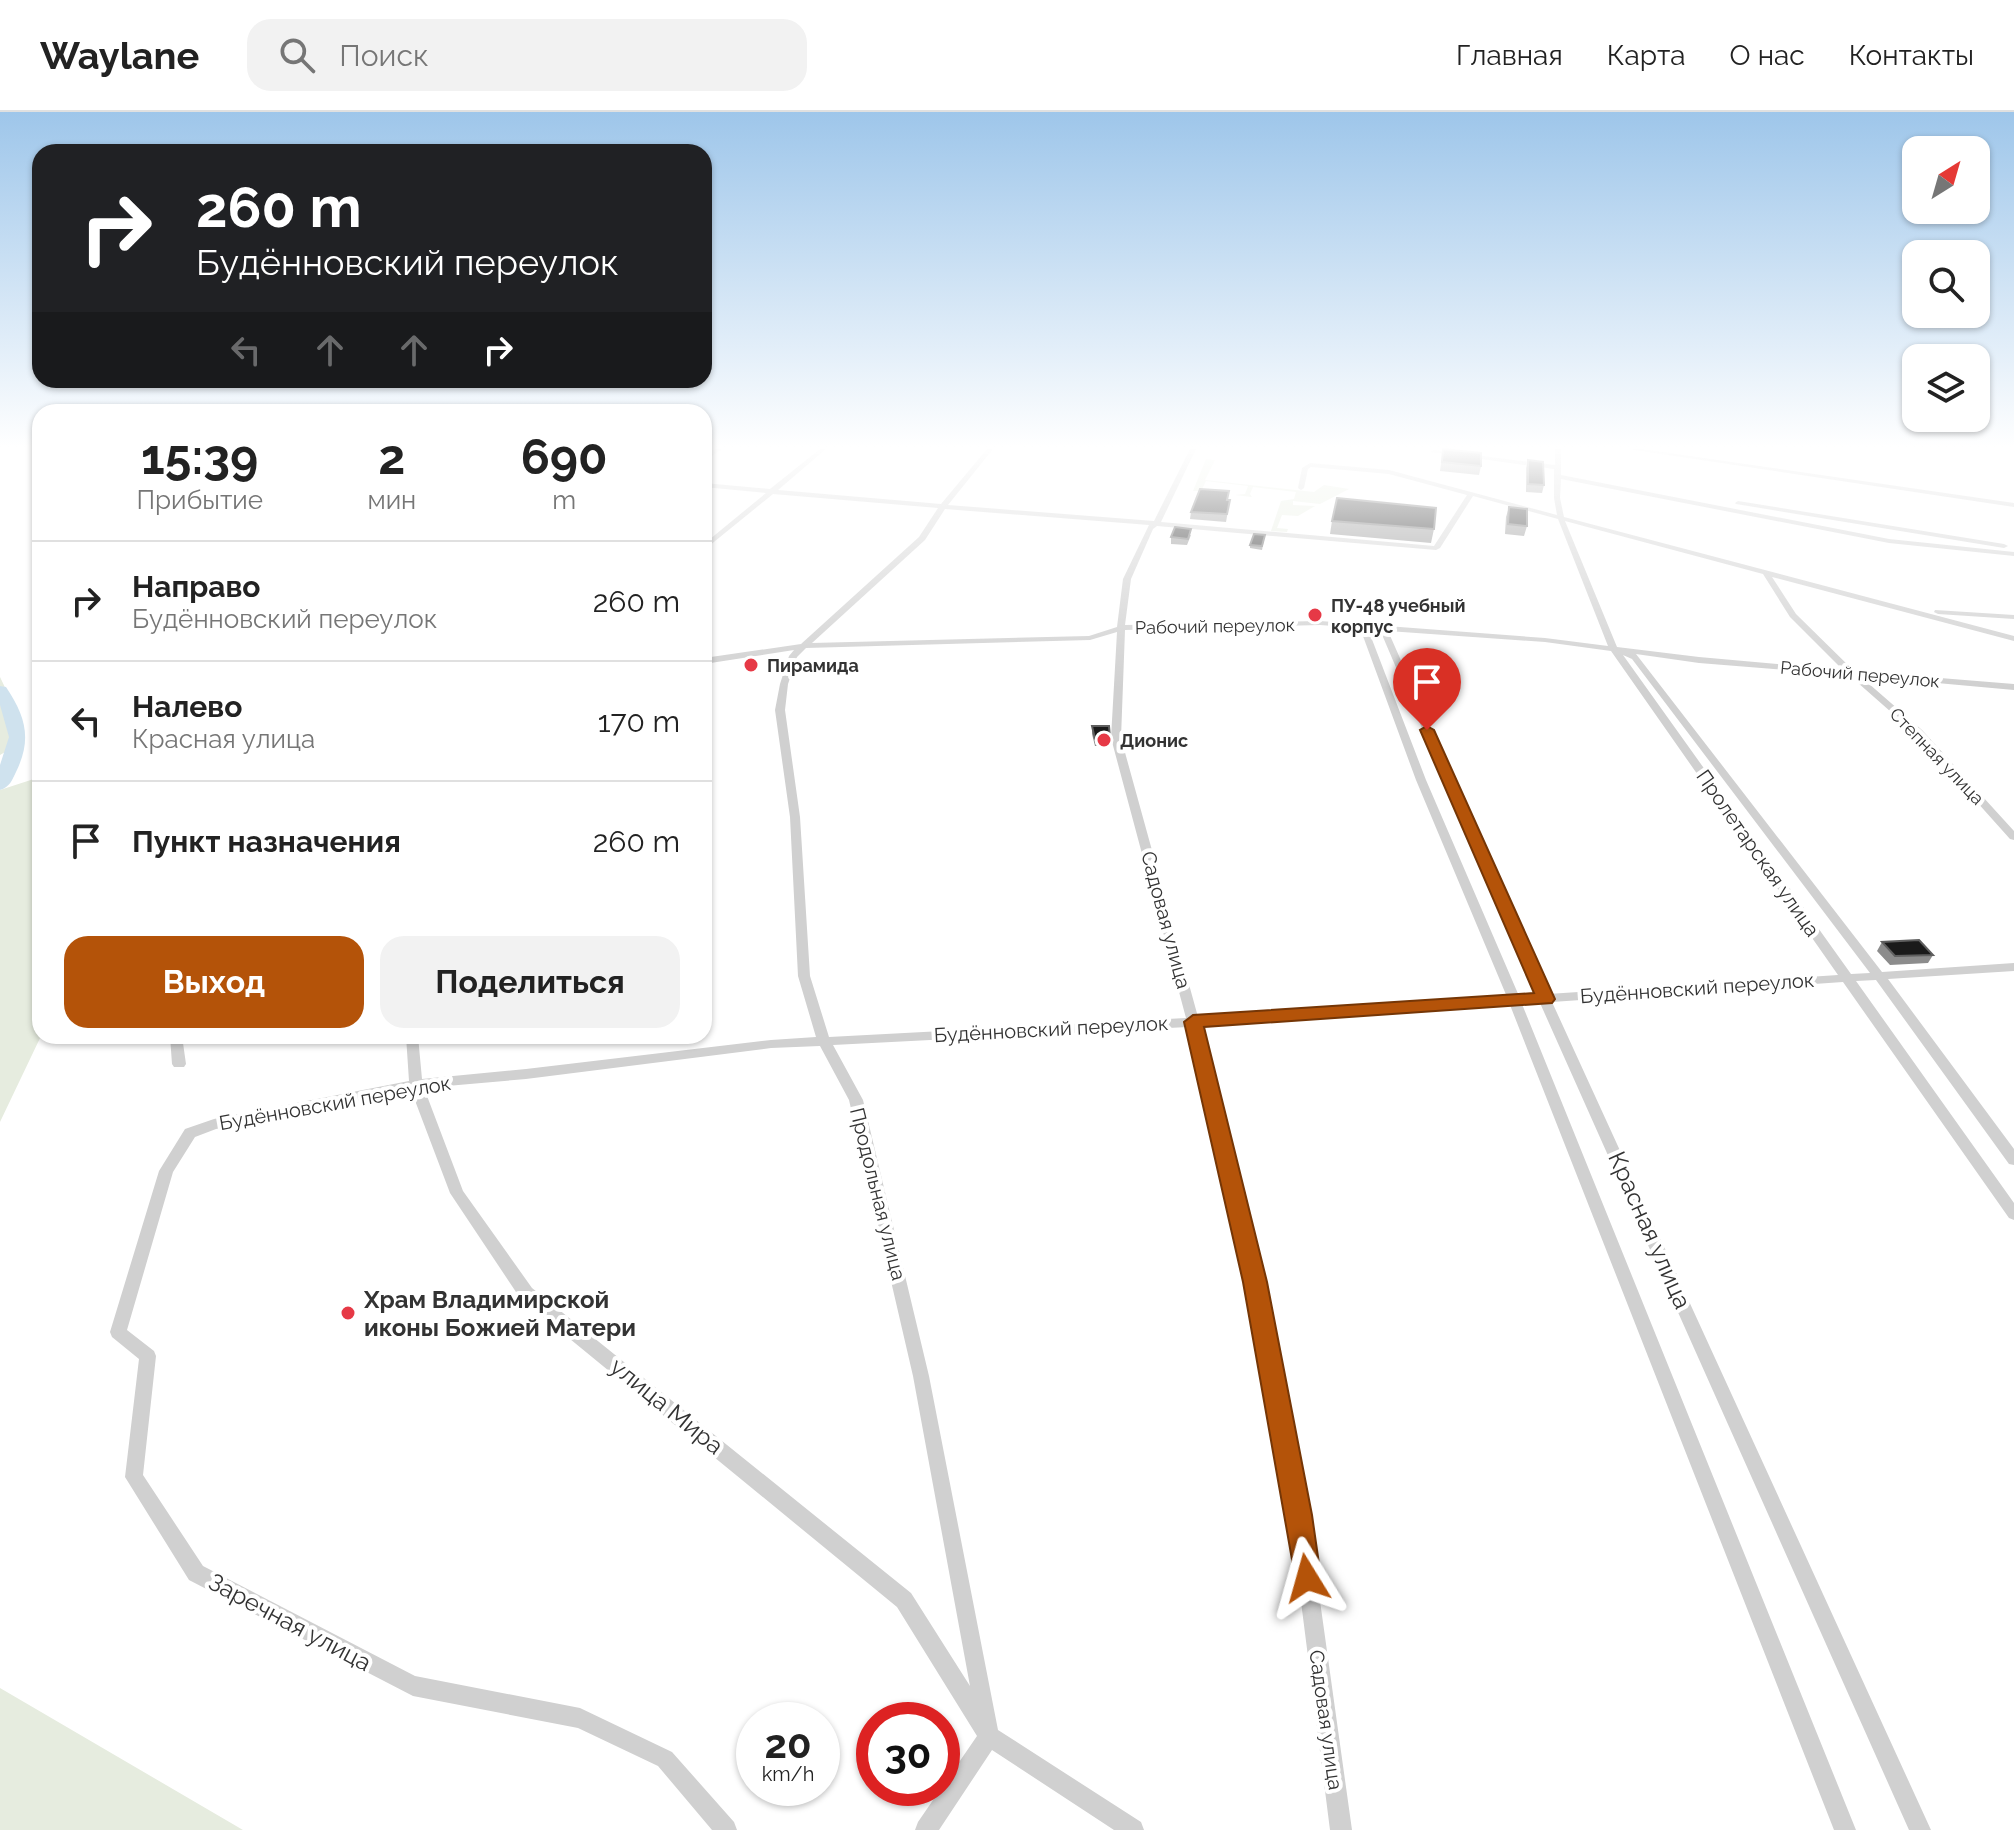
<!DOCTYPE html>
<html lang="ru">
<head>
<meta charset="utf-8">
<style>
	:root { --surface:#fff; --page:#f2f2f2; --text:#222; --muted:#767676; --line:#e0e0e0; --accent:#b45309 }
	body { margin:0; font-family:Raleway,sans-serif; background:var(--page); color:var(--text); height:100vh; display:flex; flex-direction:column; font-size:30px; white-space:nowrap }
	* { box-sizing:border-box; margin:0 }
	p { font-size:26px; color:var(--muted) }
	.icon { flex:none; width:44px; height:44px; fill:none; stroke:currentColor; stroke-width:2; stroke-linecap:round; stroke-linejoin:round }
	.map { position:relative; flex:1; overflow:hidden }
	.details { position:absolute; left:32px; top:292px; width:680px; height:640px; display:flex; flex-direction:column; background:var(--surface); border-radius:24px; box-shadow:0 2px 6px #0004 }
	.details>* { flex:none }
	.guide { position:absolute; left:32px; top:32px; width:680px; height:244px; border-radius:24px; box-shadow:0 2px 6px #0004; background:#202124; color:#fff; overflow:hidden }
	.needle { width:52px; rotate:37deg }
	.fabs { position:absolute; left:1902px; top:24px; display:grid; gap:16px }
	.fabs a { display:grid; place-items:center; width:88px; height:88px; border-radius:16px; background:var(--surface); box-shadow:0 2px 6px #0004; font-size:40px }
	.speed { position:absolute; left:736px; top:1590px; display:flex; gap:16px; font-size:40px; font-weight:700; text-align:center }
	.speed>* { display:grid; place-content:center; width:104px; height:104px; border-radius:50%; background:var(--surface); box-shadow:0 2px 6px #0004; line-height:1 }
	.speed small { font-size:20px; font-weight:400 }
	.speed .limit { border:12px solid #d22; background:#fff; color:#111 }
	.pin { position:absolute; display:grid; place-items:center; width:68px; height:68px; color:#fff; margin:-82px -34px; border-radius:50% 50% 50% 0; rotate:-45deg; box-shadow:0 0 8px #0007 }
	.pin .icon { rotate:45deg }
	.me { position:absolute; width:88px; margin:-44px; rotate:352deg; stroke-linejoin:round; filter:drop-shadow(0 0 6px #0008) }
	.turn { display:flex; align-items:center; gap:28px; height:168px; padding:0 32px; font-size:36px }
	.turn .icon { width:104px; height:104px; stroke-width:2.5 }
	.turn b { display:block; font-size:56px; line-height:68px }
	.lanes { display:flex; align-items:center; height:76px; padding:0 32px; background:#0003; justify-content:center; gap:40px; direction:ltr }
	.lanes .off { opacity:.35 }
	.eta { display:flex; justify-content:space-evenly; align-items:center; height:136px; text-align:center }
	.eta b { font-size:48px; font-weight:700; line-height:56px }
	.primary-button { display:flex; gap:16px; margin-top:auto; padding:16px 32px }
	.primary-button a { flex:1; height:92px; border-radius:24px; background:var(--accent); color:#fff; font-size:32px; font-weight:700; line-height:92px; text-align:center }
	.primary-button a+a { background:var(--page); color:var(--text) }
	ul { padding:0; list-style:none }
	li { display:flex; align-items:center; gap:24px; height:120px; padding:0 32px; border-top:2px solid var(--line) }
	li div { flex:1 }
	li b { display:block; font-size:30px }
	li em { font-style:normal }
	header { display:flex; align-items:center; gap:48px; box-sizing:border-box; height:112px; padding:0 40px; background:var(--surface); border-bottom:2px solid var(--line) }
	header strong { font-size:38px }
	nav { display:flex; gap:44px; margin-inline-start:auto; font-size:28px }
	.search { width:560px; height:72px; background:var(--page); display:flex; align-items:center; gap:20px; box-sizing:border-box; padding:0 28px; border-radius:24px; color:var(--muted); font-size:30px }
	.map>svg:first-child { display:block }
</style>
</head>
<body>
<header>
<strong>Waylane</strong>
<div class="search"><svg class="icon" aria-label="search" viewBox="0 0 24 24"><circle cx="10" cy="10" r="6"/><path d="M15 15l6 6"/></svg>Поиск</div>
<nav><a>Главная</a><a>Карта</a><a>О нас</a><a>Контакты</a></nav>
</header>
<div class="map">
<svg width="2014" height="1718" viewBox="0 0 2014 1718">
	<rect width="100%" height="100%" fill="#fff"/>
	<path fill="#e6ecdf" d="M1206 347 1215 348 1205 368 1314 380 1324 373 1349 377 1320 392 1293 389V393L1315 394 1298 404 1282 403 1277 416 1288 417 1287 420 1271 419 1281 389 1294 387 1296 380 1253 375 1250 382 1252 385 1235 383 1245 382 1248 374 1206 369 1201 379H1193Z
		M0 565 21 609 12 636 0 643Z
		M40 665 41 924 0 1010V678Z
		M0 1576 243 1718H0Z"/>
	<g fill="none" stroke-linecap="round" stroke-linejoin="round">
		<path fill="#cfe2ee" fill-rule="evenodd" d="M0 574 6 575C26 605 32 627 16 660 12 668 10 675 0 678V653L9 625 0 593Z"/>
		<path fill="#d0d0d0" fill-rule="evenodd" d="M715 337H722L704 349V344Z
			M820 337H826L778 378 941 392 987 337H993L948 393 1154 409 1190 337H1196L1161 410 1434 434 1467 383 1389 362 1311 355 1308 357 1304 376 1301 378 1298 376 1302 356 1310 351 1389 358 1557 403 1554 386V357L1431 340 1434 338 1555 353V337H1561V363L1889 427 2014 440V444L1889 431 1561 367 1560 386 1564 405 2014 524V529L1772 465 1796 502 1854 559 2014 572V578L1860 564 1922 618 2014 719V728L2010 727 1916 622 1849 563 1699 551 1636 542 1882 860 2014 851V859L1888 867 2014 1037V1053L2009 1052 1876 868 1856 869 2014 1091V1108L2009 1106 1843 870 1552 890 1931 1718H1909L1540 891 1522 892 1856 1718H1834L1510 893 1200 914 1263 1170 1308 1403 1352 1718H1330L1290 1403 1247 1170 1188 915 833 933 863 988 929 1264 998 1618 1141 1710 1144 1718H1114L992 1638 939 1718H915L918 1710 977 1624 897 1495 520 1186 450 1081 411 978 216 1017 195 1025 173 1060 127 1218 154 1239 156 1244 143 1363 203 1454 415 1564 580 1596 672 1640 734 1710 737 1718H712L658 1654 578 1616 413 1584 189 1468 125 1365 139 1247 112 1225 110 1220 159 1059 185 1017 214 1007 409 969 406 924H418L422 967 526 957 771 928 816 925 798 864 790 705 775 598 780 572 789 544 794 538 704 552V546L801 532 919 425 938 396 773 382 704 438V432L766 381 704 375V371L770 377ZM1473 384 1558 407 1608 534 1545 526 1320 509 1125 513 1131 467 1153 417 1157 414 1436 438 1440 436ZM945 397 1149 413 1123 467 1117 515 1089 524 812 531 925 428ZM1565 409 1763 462 1790 505 1843 558 1699 545 1617 535ZM1320 513 1360 516 1416 668 1507 885 1198 905 1121 626 1125 518ZM1368 517 1380 518 1536 883 1519 884 1426 668ZM1388 519 1545 530 1611 539 1838 863 1548 882ZM1117 520 1111 626 1186 906 829 925 810 864 800 705 785 598 788 572 797 545 806 536 1090 528ZM1623 543 1632 547 1870 861 1851 862ZM820 934 849 988 913 1264 970 1574 911 1481 532 1176 463 1079 424 976 526 967 771 936Z
			M1628 337H1642L2014 391V395Z
			M1738 389 2004 432 2008 434 2004 436 1736 392 1735 391Z
			M1935 498 2014 503V507L1938 502 1934 500Z
			M170 924H182L186 952 184 955H174L172 952Z"/>
	</g>
	<path fill="#8c8c8c" d="M1443 337 1481 354 1479 363 1440 359Z
		M1528 348 1544 373 1542 381 1526 380V356Z
		M1228 388H1230L1226 410 1190 407 1191 400Z
		M1509 395 1527 414 1524 424 1505 422 1506 405Z
		M1332 409 1434 417 1431 431 1330 422Z
		M1191 423 1187 433 1171 432V425Z
		M1265 423 1262 438 1250 436V433Z
		M1092 614 1110 626V634H1095L1092 622Z
		M1882 830 1933 843 1928 851 1890 853 1877 839Z"/>
	<path fill="#1a1a1a" stroke="#5f5f5f" stroke-width="2" d="M1443 337 1481 341V354L1442 350Z
		M1528 348 1543 350 1544 373 1528 372Z
		M1200 377 1229 379 1227 388H1230L1227 402 1191 400Z
		M1337 386 1436 396 1434 417 1332 409Z
		M1509 395 1527 397V414L1508 412Z
		M1175 415 1191 417 1188 427 1171 425Z
		M1254 422 1265 423 1262 434 1250 433Z
		M1092 614H1109L1110 626 1095 627Z
		M1919 828 1933 843 1895 844 1882 830Z"/>
	<linearGradient id="sky" x2="0" y2="1"><stop stop-color="#9ec6ea"/><stop offset="0.58" stop-color="#fff"/><stop offset="1" stop-color="#fff" stop-opacity="0"/></linearGradient>
	<rect width="2014" height="577" fill="url(#sky)"/>
	<path fill="#b45309" stroke="#753606" stroke-width="2" d="M1427 614 1434 618 1555 887 1552 891 1204 915 1267 1170 1312 1403 1321 1466 1317 1476 1307 1480 1297 1476 1243 1170 1184 910 1193 903 1534 881 1420 618Z"/>
	<g fill="#e63946" stroke="#fff" stroke-width="3">
		<circle cx="1315" cy="503" r="8"/>
		<circle cx="751" cy="553" r="8"/>
		<circle cx="1104" cy="628" r="8"/>
		<circle cx="348" cy="1201" r="8"/>
	</g>
	<g text-anchor="middle" dominant-baseline="central" stroke-width="8" stroke-linejoin="round" paint-order="stroke">
		<g font-size="18" font-weight="bold" fill="#333" stroke="#fff" text-anchor="start">
			<text x="1331" y="493">ПУ-48 учебный<tspan x="1331" dy="21">корпус</tspan></text>
			<text x="767" y="553">Пирамида</text>
			<text x="1120" y="628">Дионис</text>
		</g>
		<g font-size="18" fill="#333" stroke="#fff">
			<text transform="translate(1215 514) rotate(-1)">Рабочий переулок</text>
			<text transform="translate(1860 562) rotate(5)">Рабочий переулок</text>
			<text transform="translate(1937 644) rotate(46)">Степная улица</text>
		</g>
		<g font-size="20" fill="#333" stroke="#fff">
			<text transform="translate(1758 741) rotate(55)">Пролетарская улица</text>
			<text transform="translate(1166 808) rotate(75)">Садовая улица</text>
			<text transform="translate(1697 876) rotate(-4)">Будённовский переулок</text>
			<text transform="translate(1051 917) rotate(-3)">Будённовский переулок</text>
			<text transform="translate(335 991) rotate(-10)">Будённовский переулок</text>
			<text transform="translate(878 1082) rotate(76)">Продольная улица</text>
			<text transform="translate(1326 1608) rotate(82)">Садовая улица</text>
		</g>
		<g font-size="24" fill="#333" stroke="#fff">
			<text transform="translate(1650 1118) rotate(66)">Красная улица</text>
			<text transform="translate(667 1294) rotate(39)">улица Мира</text>
			<text transform="translate(290 1510) rotate(28)">Заречная улица</text>
		</g>
		<g font-size="24" font-weight="bold" fill="#333" stroke="#fff" text-anchor="start">
			<text x="364" y="1187">Храм Владимирской<tspan x="364" dy="28">иконы Божией Матери</tspan></text>
		</g>
	</g>
</svg>
<div class="fabs">
<a><svg class="needle" viewBox="-14 -14 28 28"><path d="M0-13l5 13h-10z" fill="#e53935"/><path d="M0 13l5-13h-10z" fill="#767676"/></svg></a>
<a><svg class="icon" aria-label="search" viewBox="0 0 24 24"><circle cx="10" cy="10" r="6"/><path d="M15 15l6 6"/></svg></a>
<a><svg class="icon" aria-label="layers" viewBox="0 0 24 24"><path d="M12 4l9 5-9 5-9-5zM3 14l9 5 9-5"/></svg></a>
</div>
<div class="speed"><div>20<small>km/h</small></div><div class="limit">30</div></div>
<div class="pin" style="left:1427px;top:618px;background:#d93025"><svg class="icon" aria-label="arrive" viewBox="0 0 24 24"><path d="M6 21V4h12l-3 4 3 4H6"/></svg></div>
<svg class="me" style="left:1307px;top:1466px" viewBox="-20 -20 40 40"><path d="M0-17L14 15 0 8-14 15z" fill="#b45309" stroke="#fff" stroke-width="4"/></svg>
<div class="guide">
<div class="turn"><svg class="icon" aria-label="right" viewBox="0 0 24 24"><path d="M7 20v-9h11M14 6l5 5-5 5"/></svg><div><b>260 m</b>Будённовский переулок</div></div>
<div class="lanes"><svg class="icon off" aria-label="left" viewBox="0 0 24 24"><path d="M17 20v-9H6M10 6l-5 5 5 5"/></svg><svg class="icon off" aria-label="ahead" viewBox="0 0 24 24"><path d="M12 20V5M6 11l6-6 6 6"/></svg><svg class="icon off" aria-label="ahead" viewBox="0 0 24 24"><path d="M12 20V5M6 11l6-6 6 6"/></svg><svg class="icon" aria-label="right" viewBox="0 0 24 24"><path d="M7 20v-9h11M14 6l5 5-5 5"/></svg></div>
</div>
<section class="details">
<div class="eta">
<div><b>15:39</b><p>Прибытие</p></div>
<div><b>2</b><p>мин</p></div>
<div><b>690</b><p>m</p></div>
</div>
<ul>
<li><svg class="icon" aria-label="right" viewBox="0 0 24 24"><path d="M7 20v-9h11M14 6l5 5-5 5"/></svg><div><b>Направо</b><p>Будённовский переулок</p></div><em>260 m</em></li>
<li><svg class="icon" aria-label="left" viewBox="0 0 24 24"><path d="M17 20v-9H6M10 6l-5 5 5 5"/></svg><div><b>Налево</b><p>Красная улица</p></div><em>170 m</em></li>
<li><svg class="icon" aria-label="arrive" viewBox="0 0 24 24"><path d="M6 21V4h12l-3 4 3 4H6"/></svg><div><b>Пункт назначения</b></div><em>260 m</em></li>
</ul>
<div class="primary-button"><a>Выход</a><a>Поделиться</a></div>
</section>
</div>
</body>
</html>
